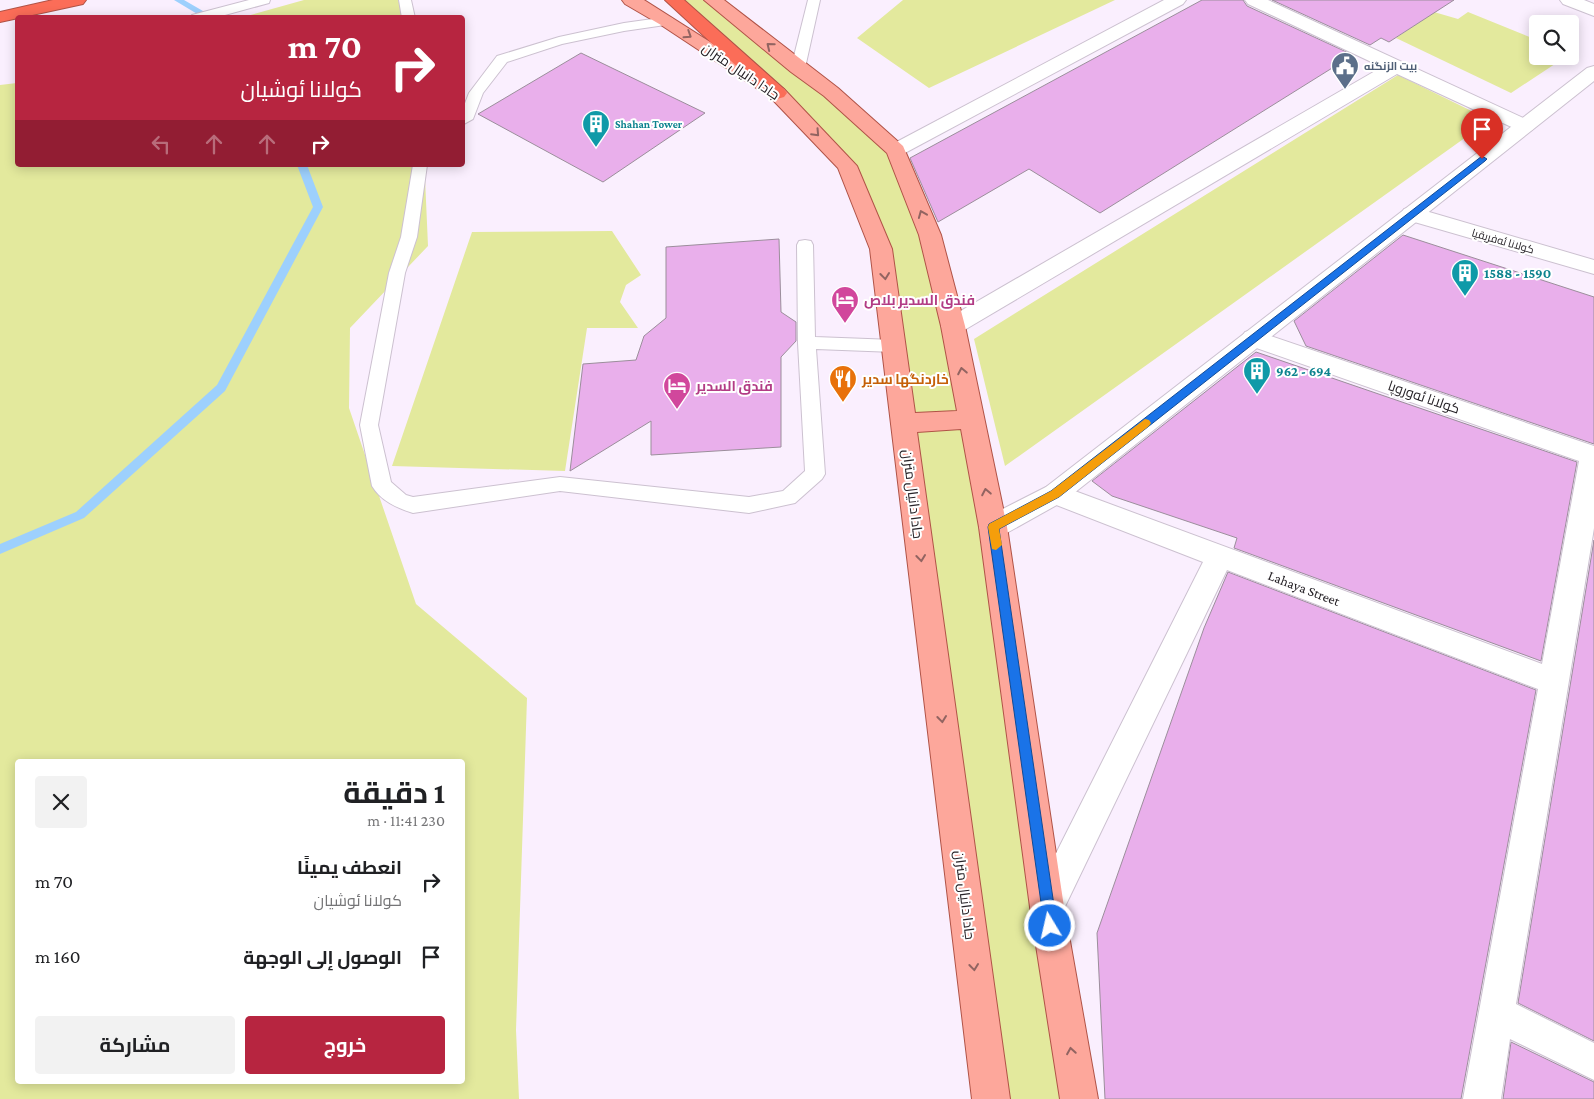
<!DOCTYPE html>
<html lang="ar">
<head>
<meta charset="utf-8">
<style>
	:root { --surface:#fff; --page:#f2f2f2; --text:#202124; --muted:#757577; --accent:#b72540 }
	body { margin:0; font-family:"Crimson Pro",Cairo,serif; background:var(--page); color:var(--text); direction:rtl; height:100vh; display:flex; flex-direction:column; font-size:19px; white-space:nowrap }
	* { box-sizing:border-box; margin:0 }
	p { font-size:16px; color:var(--muted) }
	.icon { flex:none; width:28px; height:28px; fill:none; stroke:currentColor; stroke-width:2; stroke-linecap:round; stroke-linejoin:round }
	.map { position:relative; flex:1; overflow:hidden; direction:ltr }
	.sheet { position:absolute; left:15px; top:759px; width:450px; height:325px; display:flex; flex-direction:column; background:var(--surface); border-radius:5px; box-shadow:0 2px 12px #0003; direction:rtl }
	.sheet>* { flex:none }
	.top-card { position:absolute; left:15px; top:15px; width:450px; height:152px; border-radius:5px; box-shadow:0 2px 12px #0003; direction:rtl; background:#b72540; color:#fff; overflow:hidden }
	.controls { position:absolute; left:1529px; top:15px; display:grid; gap:10px }
	.controls a { display:grid; place-items:center; width:50px; height:50px; border-radius:5px; background:var(--surface); box-shadow:0 2px 12px #0003; font-size:25px }
	.pin { position:absolute; display:grid; place-items:center; width:42px; height:42px; color:#fff; margin:-51px -21px; border-radius:50% 50% 50% 0; rotate:-45deg; box-shadow:0 0 5px #0007 }
	.pin .icon { rotate:45deg }
	.me { position:absolute; width:55px; margin:-28px; rotate:351deg; stroke-linejoin:round; filter:drop-shadow(0 0 4px #0008) }
	.turn { display:flex; align-items:center; gap:18px; height:105px; padding:0 20px; font-size:22px }
	.turn .icon { width:65px; height:65px; stroke-width:2.5 }
	.turn b { display:block; font-size:35px; line-height:42px }
	.lanes { display:flex; align-items:center; height:48px; padding:0 20px; background:#0003; justify-content:center; gap:25px; direction:ltr }
	.lanes .off { opacity:.35 }
	.round { display:grid; place-items:center; flex:none; width:52px; height:52px; border-radius:5px; background:var(--page) }
	.overview { display:flex; align-items:center; justify-content:space-between; height:85px; padding:0 20px }
	h1 { font-size:30px; font-weight:700; line-height:38px }
	.action { display:flex; gap:10px; margin-top:auto; padding:10px 20px }
	.action a { flex:1; height:58px; border-radius:5px; background:var(--accent); color:#fff; font-size:20px; font-weight:700; line-height:58px; text-align:center }
	.action a+a { background:var(--page); color:var(--text) }
	ul { padding:0; list-style:none }
	li { display:flex; align-items:center; gap:15px; height:75px; padding:0 20px }
	li div { flex:1 }
	li b { display:block; font-size:19px }
	li em { font-style:normal }
	.map>svg:first-child { display:block }
</style>
</head>
<body>
<div class="map">
<svg width="1594" height="1099" viewBox="0 0 1594 1099">
	<rect width="100%" height="100%" fill="#faeffe"/>
	<path fill="#e3e99d" fill-rule="evenodd" d="M304 0H398L405 17 240 18Z
		M674 0H708L892 152 909 194 955 353 1073 1099H999L901 370 859 185Z
		M903 0H1115L929 88 857 38Z
		M1434 12 1458 19 1468 12 1537 40 1538 56H1567L1511 93 1396 38Z
		M1398 75 1490 120 1005 466 974 339Z
		M17 83 18 165H427L425 178 428 246 350 328 349 408 416 604 527 698 516 1030 519 1099H0V85ZM18 761H462V1081H18Z
		M612 231 641 275 626 285 620 302 638 328H587L565 471 392 466 472 232Z"/>
	<g fill="none" stroke-linecap="round" stroke-linejoin="round">
		<path fill="#9dd0fd" fill-rule="evenodd" d="M174 0H184L215 18H204Z
			M297 165H307L323 207 225 391 84 518 0 554V544L76 512 217 385 313 207Z"/>
	</g>
	<path fill="#e9afeb" stroke="#9b8e9b" d="M1202 0H1243L1247 6 1353 55 1100 213 1029 169 938 222 910 158Z
		M1272 0H1454L1389 42 1381 38 1370 45Z
		M581 53 705 113 603 182 478 114Z
		M1403 235 1594 297V444L1306 346 1294 321Z
		M779 239 781 312 796 322V341L781 357V447L651 455V421L570 471 583 364 636 360 644 336 666 318V247Z
		M1256 352 1577 462 1541 661 1234 548 1237 538 1112 496 1092 481Z
		M1594 540V1041L1518 1003Z
		M1228 572 1536 690 1461 1099H1105L1097 933 1204 628Z
		M1511 1042 1594 1082V1099H1503Z"/>
	<g fill="none" stroke-linecap="round" stroke-linejoin="round">
		<defs>
			<path id="service" d="M249 0H270L269 3 214 18H191L192 15Z
				M399 0H411L415 18H402Z
				M808 0H820L805 68 798 72 791 68Z
				M667 17 672 18 674 21 672 24 624 31 562 44 507 62 483 93 473 119 462 125V111L469 93 497 56 559 37 624 23Z
				M413 165H427L417 237 405 273 378 425 391 482 406 495 413 497 560 477 749 497 783 491 805 471 798 343 797 245 799 241 805 240 811 241 813 245 815 337 894 340 900 342 903 346 900 350 894 352 816 349 825 474 822 479 795 503 749 513 560 491 413 513C397 508 381 501 372 486L360 425 389 273 401 237Z"/>
			<path id="minor" d="M1164 0H1186L1183 4 903 154 896 156 889 154 886 150 889 146Z
				M1245 0H1268L1532 122 1535 126 1532 130 1525 132 1518 130 1397 74 961 332 953 334 945 332 941 326 945 320 1382 67 1248 4Z
				M1560 0H1584L1594 4V16L1563 4Z
				M1412 207 1594 260V274L1404 219 1401 214 1404 209Z
				M1253 330 1594 446V528L1516 1004 1594 1043V1080L1510 1039 1501 1099H1463L1538 689 1227 570 1059 919 1047 924 1035 919 1030 907 1035 895 1203 562 1046 501 1042 494 1046 487 1055 484 1064 487 1542 664 1579 461 1245 344 1241 338 1245 332Z"/>
			<path id="tertiary" d="M1594 66V81L1064 501 1003 535 993 538 983 535 979 527 983 519 1046 487 1587 68Z"/>
			<path id="primary" d="M622 0H644L784 89 857 166 892 249 915 413 957 411 941 326 919 235 887 153 824 96 791 72 704 0H724L838 88 903 146 941 235 965 326 1007 527 1064 907 1098 1099H1060L1030 907 979 527 961 429 917 432 1010 1099H972L870 249 838 168 770 97 661 25 625 4Z"/>
			<path id="motorway" d="M53 0H86L83 4 0 22V12Z
				M665 0H684L784 89 787 93 784 97 777 99 770 97Z"/>
		</defs>
		<use href="#service" stroke="#ccc1d0" stroke-width="2"/>
		<use href="#minor" stroke="#ccc1d0" stroke-width="2"/>
		<use href="#tertiary" stroke="#ccc1d0" stroke-width="2"/>
		<use href="#primary" stroke="#b05347" stroke-width="2"/>
		<use href="#motorway" stroke="#b05347" stroke-width="2"/>
		<use href="#service" fill="#fff" fill-rule="evenodd"/>
		<use href="#minor" fill="#fff" fill-rule="evenodd"/>
		<use href="#tertiary" fill="#fff" fill-rule="evenodd"/>
		<use href="#primary" fill="#fda79b" fill-rule="evenodd"/>
		<use href="#motorway" fill="#fb6d58" fill-rule="evenodd"/>
	</g>
	<defs><path id="oneway-chevron" d="M-2-3.5L2.5 0L-2 3.5" fill="none" stroke-width="1.6" stroke-linecap="round" stroke-linejoin="round" transform="scale(1.25)"/></defs>
	<g stroke="#926461">
		<use href="#oneway-chevron" transform="translate(688 35) rotate(33)"/>
		<use href="#oneway-chevron" transform="translate(770 46) rotate(-141)"/>
		<use href="#oneway-chevron" transform="translate(816 133) rotate(47)"/>
		<use href="#oneway-chevron" transform="translate(922 214) rotate(-112)"/>
		<use href="#oneway-chevron" transform="translate(885 276) rotate(83)"/>
		<use href="#oneway-chevron" transform="translate(962 371) rotate(-101)"/>
		<use href="#oneway-chevron" transform="translate(986 492) rotate(-101)"/>
		<use href="#oneway-chevron" transform="translate(921 558) rotate(83)"/>
		<use href="#oneway-chevron" transform="translate(942 719) rotate(83)"/>
		<use href="#oneway-chevron" transform="translate(974 967) rotate(83)"/>
		<use href="#oneway-chevron" transform="translate(1071 1051) rotate(-99)"/>
	</g>
	<path fill="#1a73e8" stroke="#114b97" d="M1482 156 1487 159 1485 161 1059 497 999 529 1057 926 1055 931 1050 933 1045 931 988 527 989 524 1051 491Z"/>
	<path fill="#f59e0b" d="M1145 419 1149 420 1151 423 1149 426 1059 497 999 529 1002 545 996 550 992 549 988 527 989 524 1051 491Z"/>
	<defs>
		<symbol id="civic-pin" viewBox="-11 -11 22 30"><path d="M0 17L-7.5 6A9.5 9.5 0 1 1 7.5 6Z" fill="#5c6f8a" stroke="#fff"/><path d="M-.6-6.5H3V-4.5H.6V-3L4-1V1h2V6H-6V1h2V-1L-.6-3ZM-1.2 2.5V6h2.4V2.5Z" fill="#fff"/></symbol>
		<symbol id="building-pin" viewBox="-11 -11 22 30"><path d="M0 17L-7.5 6A9.5 9.5 0 1 1 7.5 6Z" fill="#0f9aa8" stroke="#fff"/><path d="M-4-6H4V6H1V3H-1V6H-4ZM-2.5-4.3h1.7v1.8h-1.7ZM.8-4.3h1.7v1.8H.8ZM-2.5-1h1.7V.8h-1.7ZM.8-1h1.7V.8H.8Z" fill="#fff"/></symbol>
		<symbol id="hotel-pin" viewBox="-11 -11 22 30"><path d="M0 17L-7.5 6A9.5 9.5 0 1 1 7.5 6Z" fill="#d1479c" stroke="#fff"/><path d="M-6-4.5h1.5V1H6V5H4.5V3h-9V5H-6ZM-4 0a1.8 1.8 0 1 1 3.6 0ZM.5 0V-2.5h3Q6-2.5 6 0Z" fill="#fff"/></symbol>
		<symbol id="restaurant-pin" viewBox="-11 -11 22 30"><path d="M0 17L-7.5 6A9.5 9.5 0 1 1 7.5 6Z" fill="#e8710a" stroke="#fff"/><path d="M-5-6h1v4h1v-4h1v4h1v-4h1v5L-1.5 .5V6h-2V.5L-5-1ZM5-6V6H3V1.5H1.5Q1.5-4 5-6Z" fill="#fff"/></symbol>
	</defs>
	<g fill-rule="evenodd">
		<use href="#civic-pin" x="1329" y="50" width="32" height="43"/>
		<use href="#building-pin" x="580" y="108" width="32" height="43"/>
		<use href="#building-pin" x="1449" y="257" width="32" height="43"/>
		<use href="#hotel-pin" x="829" y="284" width="32" height="43"/>
		<use href="#building-pin" x="1241" y="355" width="32" height="43"/>
		<use href="#restaurant-pin" x="827" y="363" width="32" height="43"/>
		<use href="#hotel-pin" x="661" y="370" width="32" height="43"/>
	</g>
	<g text-anchor="middle" dominant-baseline="central" stroke-width="4" stroke-linejoin="round" paint-order="stroke">
		<g font-size="11" font-weight="bold" fill="#4e5e75" stroke="#fff" text-anchor="start">
			<text x="1364" y="66">بيت الزنگنه</text>
		</g>
		<g font-size="11" font-weight="bold" fill="#0d838f" stroke="#fff" text-anchor="start">
			<text x="615" y="124">Shahan Tower</text>
		</g>
		<g font-size="11" fill="#262227" stroke="#fff">
			<text transform="translate(1503 241) rotate(16)">كولانا ئه‌فریقیا</text>
		</g>
		<g font-size="14" fill="#262227" stroke="#fff">
			<text transform="translate(741 71) rotate(34)">جادا دانيال متران</text>
			<text transform="translate(1424 397) rotate(19)">كولانا ئه‌وروپا</text>
			<text transform="translate(913 494) rotate(83)">جادا دانيال متران</text>
			<text transform="translate(1304 588) rotate(21)">Lahaya Street</text>
			<text transform="translate(965 895) rotate(83)">جادا دانيال متران</text>
		</g>
		<g font-size="14" font-weight="bold" fill="#0d838f" stroke="#fff" text-anchor="start">
			<text x="1484" y="273">1588 - 1590</text>
			<text x="1276" y="371">962 - 694</text>
		</g>
		<g font-size="14" font-weight="bold" fill="#b23c85" stroke="#fff" text-anchor="start">
			<text x="864" y="300">فندق السدير بلاص</text>
			<text x="696" y="386">فندق السدير</text>
		</g>
		<g font-size="14" font-weight="bold" fill="#c56008" stroke="#fff" text-anchor="start">
			<text x="862" y="379">خاردنگها سدير</text>
		</g>
	</g>
</svg>
<div class="controls">
<a><svg class="icon" aria-label="search" viewBox="0 0 24 24"><circle cx="10" cy="10" r="6"/><path d="M15 15l6 6"/></svg></a>
</div>
<div class="pin" style="left:1482px;top:159px;background:#d93025"><svg class="icon" aria-label="arrive" viewBox="0 0 24 24"><path d="M6 21V4h12l-3 4 3 4H6"/></svg></div>
<svg class="me" style="left:1050px;top:926px" viewBox="-20 -20 40 40"><circle r="17" fill="#1a73e8" stroke="#fff" stroke-width="3"/><path d="M0-11L8 9 0 5-8 9z" fill="#fff"/></svg>
<div class="top-card">
<div class="turn"><svg class="icon" aria-label="right" viewBox="0 0 24 24"><path d="M7 20v-9h11M14 6l5 5-5 5"/></svg><div><b>70 m</b>كولانا ئوشيان</div></div>
<div class="lanes"><svg class="icon off" aria-label="left" viewBox="0 0 24 24"><path d="M17 20v-9H6M10 6l-5 5 5 5"/></svg><svg class="icon off" aria-label="ahead" viewBox="0 0 24 24"><path d="M12 20V5M6 11l6-6 6 6"/></svg><svg class="icon off" aria-label="ahead" viewBox="0 0 24 24"><path d="M12 20V5M6 11l6-6 6 6"/></svg><svg class="icon" aria-label="right" viewBox="0 0 24 24"><path d="M7 20v-9h11M14 6l5 5-5 5"/></svg></div>
</div>
<section class="sheet">
<div class="overview"><div><h1>1 دقيقة</h1><p>230 m · 11:41</p></div><a class="round"><svg class="icon" aria-label="close" viewBox="0 0 24 24"><path d="M6 6l12 12M18 6L6 18"/></svg></a></div>
<ul>
<li><svg class="icon" aria-label="right" viewBox="0 0 24 24"><path d="M7 20v-9h11M14 6l5 5-5 5"/></svg><div><b>انعطف يمينًا</b><p>كولانا ئوشيان</p></div><em>70 m</em></li>
<li><svg class="icon" aria-label="arrive" viewBox="0 0 24 24"><path d="M6 21V4h12l-3 4 3 4H6"/></svg><div><b>الوصول إلى الوجهة</b></div><em>160 m</em></li>
</ul>
<div class="action"><a>خروج</a><a>مشاركة</a></div>
</section>
</div>
</body>
</html>
